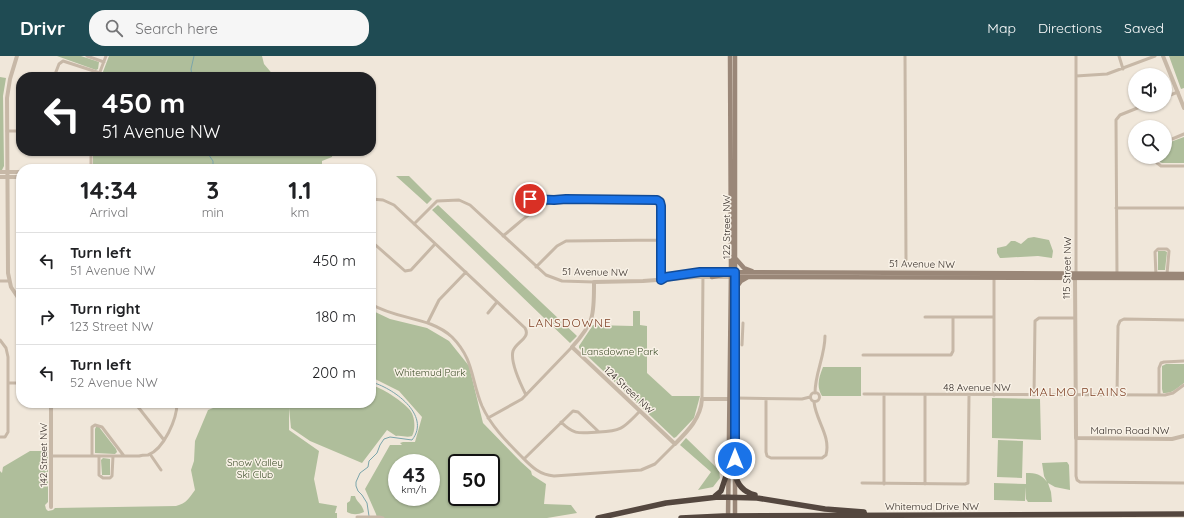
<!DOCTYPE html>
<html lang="en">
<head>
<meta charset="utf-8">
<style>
	:root { --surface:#fff; --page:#f6f6f6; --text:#202124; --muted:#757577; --line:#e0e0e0; --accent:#1f4b53 }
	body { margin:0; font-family:Quicksand,sans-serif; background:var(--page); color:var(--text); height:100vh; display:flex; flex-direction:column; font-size:15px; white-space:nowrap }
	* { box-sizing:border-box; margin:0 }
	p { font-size:13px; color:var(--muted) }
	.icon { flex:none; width:22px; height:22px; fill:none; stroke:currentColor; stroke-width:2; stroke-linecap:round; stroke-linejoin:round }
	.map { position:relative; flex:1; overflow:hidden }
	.sheet { position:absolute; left:16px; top:108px; width:360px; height:244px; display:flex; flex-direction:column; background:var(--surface); border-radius:16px; box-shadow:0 1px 3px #0004 }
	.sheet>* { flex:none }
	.top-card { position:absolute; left:16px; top:16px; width:360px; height:84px; border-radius:16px; box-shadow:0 1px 3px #0004; background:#202124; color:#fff; overflow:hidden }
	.buttons { position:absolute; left:1128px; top:12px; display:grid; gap:8px }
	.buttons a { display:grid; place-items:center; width:44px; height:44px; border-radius:50%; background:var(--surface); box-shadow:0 1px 3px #0004; font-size:20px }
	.speed { position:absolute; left:388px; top:398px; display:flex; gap:8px; font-size:20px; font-weight:700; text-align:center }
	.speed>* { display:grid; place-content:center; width:52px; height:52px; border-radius:50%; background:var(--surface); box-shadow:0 1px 3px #0004; line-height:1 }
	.speed small { font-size:10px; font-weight:400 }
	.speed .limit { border:2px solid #111; border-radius:6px; background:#fff; color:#111 }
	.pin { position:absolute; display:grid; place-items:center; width:34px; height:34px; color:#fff; margin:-17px; border:2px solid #fff; border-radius:50%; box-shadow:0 1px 4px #0007 }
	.me { position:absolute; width:44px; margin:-22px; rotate:0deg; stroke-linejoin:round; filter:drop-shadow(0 0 3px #0008) }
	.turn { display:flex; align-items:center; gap:14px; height:84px; padding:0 20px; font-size:18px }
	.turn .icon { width:52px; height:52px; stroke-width:2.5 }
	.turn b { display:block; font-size:28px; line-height:34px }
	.eta { display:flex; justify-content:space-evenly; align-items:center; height:68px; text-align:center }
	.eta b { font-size:24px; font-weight:700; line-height:28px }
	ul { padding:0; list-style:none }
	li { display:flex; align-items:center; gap:12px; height:56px; padding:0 20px; border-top:1px solid var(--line) }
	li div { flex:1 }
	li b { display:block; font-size:15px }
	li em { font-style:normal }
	header { display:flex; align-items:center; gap:24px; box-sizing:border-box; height:56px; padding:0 20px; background:var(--accent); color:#fff }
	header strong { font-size:19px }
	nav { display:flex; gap:22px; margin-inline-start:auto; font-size:14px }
	.search { width:280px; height:36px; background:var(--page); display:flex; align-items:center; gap:10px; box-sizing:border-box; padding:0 14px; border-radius:16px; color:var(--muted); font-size:15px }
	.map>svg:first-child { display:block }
</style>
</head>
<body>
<header>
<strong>Drivr</strong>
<div class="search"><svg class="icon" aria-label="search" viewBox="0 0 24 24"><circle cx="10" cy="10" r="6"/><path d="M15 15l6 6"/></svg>Search here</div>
<nav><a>Map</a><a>Directions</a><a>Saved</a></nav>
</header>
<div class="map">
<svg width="1184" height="462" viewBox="0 0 1184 462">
	<rect width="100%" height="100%" fill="#f0e7da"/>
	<path fill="#afbe9b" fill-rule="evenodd" d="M57 0H81L99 6 98 13 96 14Z
		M109 0H262L264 8 275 21H101Z
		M1169 0H1184V32L1181 33Z
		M0 21 6 22 3 40 4 110 2 114H0Z
		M1184 81V107H1162L1160 106V101H1165V88Z
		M93 95H333L332 101 322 105V113H133L124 108 111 113H93Z
		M396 120H409L432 143 427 148Z
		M438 149 577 280 570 287 432 154Z
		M1034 181 1049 184 1053 195 1052 202 1038 200 1002 202H1000L997 197V192L1006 190 1011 185H1015L1021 188 1028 182Z
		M1158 195H1165L1167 196 1165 214H1158Z
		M371 254 390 263 427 272 449 285 469 310 483 367 521 406 531 415 532 419 546 428 544 448 571 449 577 457 547 462H377L376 458 365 433 390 389H402L400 387 403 386H415L422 361 399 335 371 321ZM397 407H431V441H397ZM457 407H491V441H457Z
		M633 255H640V269L647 270V317L672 340H700L694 362 676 381 674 382 579 292V290L593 269 633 270Z
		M1166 308H1184V327C1177 332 1172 338 1163 337L1162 333V310Z
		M823 311H861V340H822C816 330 819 321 823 311Z
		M371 329C382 332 401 344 409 353 415 359 416 373 412 380 406 382 402 379 396 380L387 374 362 407 310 385 291 372 289 352V374L319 395 314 423 319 447 337 450 335 457H337V462H0V415L2 417 3 411 30 395H48V446L45 449 46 453 48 455 53 454 55 452 176 450C187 447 188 443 195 434L191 414 194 405 195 385 208 354 213 352 210 347H289V351L290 347H371Z
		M992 342 1040 343 1041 384 992 382Z
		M96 371H99L116 393 117 396 115 398 95 397V373Z
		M686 382 719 414 720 422 713 431 698 434 711 416 680 389Z
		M998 384 1023 385 1022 422 997 421Z
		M103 402 110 403V419H102L101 404Z
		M1067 406 1069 409 1070 434 1055 431 1048 427 1051 436 1052 446H1028L1026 443V431L1025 445 994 444V427L1026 428V417C1036 417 1041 418 1047 426L1044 420 1042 407Z
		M351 440H355C357 447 362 447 364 456 357 459 353 459 347 456V447L350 445Z"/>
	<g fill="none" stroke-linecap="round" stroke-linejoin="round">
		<path stroke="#7ba5ab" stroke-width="1" d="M192 21 191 13 194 0
			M206 95 213 105V113
			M369 460 367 447 362 439 358 435 356 430V426L360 417 368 411 369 405 377 397 380 389 384 383 390 381 412 384C432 359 392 331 371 326"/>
		<path stroke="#c7b8a7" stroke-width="3" d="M87 0 104 6
			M905 0 906 204
			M1076 0V217
			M1119 0 1123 13
			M1076 20 1107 18 1155 0
			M54 21 59 8 63 5 100 17
			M98 21 106 0
			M1165 41 1178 36
			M7 75H21
			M1165 86 1184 78
			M91 95V113
			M1157 101V107L1161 110H1184
			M371 143 383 144 394 149 525 272C531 282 516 286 513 295 510 306 521 329 526 339
			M1116 152H1184
			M533 156 527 149V145L529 143 552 144
			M414 168 437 145 459 144 470 149 546 219 562 225 594 226
			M503 180C523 164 540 145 566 143H657L660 146 661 150V224
			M371 185 405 215 411 214 435 188
			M536 211 557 190 566 185 661 184
			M1117 219 1116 64 1120 59 1145 49
			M1156 220 1155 196 1158 193H1167L1169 195 1167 218
			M0 225H9
			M371 248C397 264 429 260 452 281 474 303 471 324 482 350 491 370 506 385 521 400 531 410 539 419 554 420L641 414 655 408 675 388
			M488 257 497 246
			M925 261H994
			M428 266 439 244 466 216
			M0 284 6 292 8 301V376L5 381H0
			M742 289 743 267
			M863 299H951L953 295V261
			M8 327H21
			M810.5 341a4.5 4.5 0 1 1 9 0a4.5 4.5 0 1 1-9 0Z
			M815 337C815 317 825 300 825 280
			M864 338 1165 339 1173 337 1184 329
			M994 339V221
			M1034 339 1035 265 1039 262H1075
			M1117 339 1118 270 1120 265 1124 263 1184 264
			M1159 339V312L1161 307 1164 306 1184 305
			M735 342 802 343 810 341
			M702 343 703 215
			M766 343V396L767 400 771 402H822L826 399C831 380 816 365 814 346
			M135 347 164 384
			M488 362 522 343 572 291
			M561 366C575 380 580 377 599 376
			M1076 382V420L1077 424 1080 426 1184 427
			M150 398 161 414
			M51 400H139C142 399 145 399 148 399 164 393 177 363 177 347
			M92 400V371L95 369 102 371 124 400
			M99 400V419L103 422H110L112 420 113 400
			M524 403 573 355 578 356 599 376C623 375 624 371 640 355
			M862 427 965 428 968 427 969 339
			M884 428V338
			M925 428V338
			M357 461H379L383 462"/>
		<path stroke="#c7b8a7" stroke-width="4" d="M17 0 10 23 7 42 8 217 11 231 21 246
			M1163 0 1184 52
			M121 113 126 112 128 113
			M0 116H21
			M0 121H21
			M1075 220 1076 382 1172 383 1184 380
			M730 221H697L643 225 594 226C594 258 595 266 572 291L675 388C688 375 701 362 702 343H733
			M663 223 700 216H731
			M51 347V451"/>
		<path stroke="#9a8778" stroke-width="4.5" d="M736 203 744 212 752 215
			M732 216 1184 218
			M712 221 732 217
			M732 221 1184 222
			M736 232 741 225 748 221
			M728 462 731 216 730 0
			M735 462V0"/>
		<path stroke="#54473f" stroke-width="5.5" d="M735 417C737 429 743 436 755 439
			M715 440 721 435 729 411
			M598 462 666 447 718 441 757 442 825 453 864 456
			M681 462 723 460 1184 458"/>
	</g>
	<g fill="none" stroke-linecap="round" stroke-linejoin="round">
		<defs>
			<path id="route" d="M530 143 554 144 566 143 657 144 660 146 661 150V224L666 221 700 216H735V403"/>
		</defs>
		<use href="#route" stroke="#114b97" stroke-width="10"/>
		<use href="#route" stroke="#1a73e8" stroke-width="7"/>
	</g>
	<g text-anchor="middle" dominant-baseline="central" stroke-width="3" stroke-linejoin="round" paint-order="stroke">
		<g font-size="10" fill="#342c27" stroke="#f8f1e6">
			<text transform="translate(726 171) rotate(-90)">122 Street NW</text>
			<text transform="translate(922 208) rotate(1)">51 Avenue NW</text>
			<text transform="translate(1067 212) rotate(-89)">115 Street NW</text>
			<text transform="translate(595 216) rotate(1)">51 Avenue NW</text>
			<text x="977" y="331">48 Avenue NW</text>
			<text transform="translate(629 334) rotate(43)">124 Street NW</text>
			<text x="1130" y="374">Malmo Road NW</text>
			<text transform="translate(43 399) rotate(-90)">142 Street NW</text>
			<text x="932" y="450">Whitemud Drive NW</text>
		</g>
		<g font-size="10" fill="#40502c" stroke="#f8f1e6">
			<text x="620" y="295">Lansdowne Park</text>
			<text x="430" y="316">Whitemud Park</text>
			<text x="255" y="406">Snow Valley<tspan x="255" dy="12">Ski Club</tspan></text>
		</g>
		<g font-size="12" letter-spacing="1" fill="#7e4125" stroke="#f8f1e6">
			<text x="570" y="266">LANSDOWNE</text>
			<text x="1078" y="335">MALMO PLAINS</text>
		</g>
	</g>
</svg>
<div class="buttons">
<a><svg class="icon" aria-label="sound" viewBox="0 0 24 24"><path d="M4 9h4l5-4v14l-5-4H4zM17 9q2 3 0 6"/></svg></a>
<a><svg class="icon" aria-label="search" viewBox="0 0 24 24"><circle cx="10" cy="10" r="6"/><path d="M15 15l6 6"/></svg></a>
</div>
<div class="speed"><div>43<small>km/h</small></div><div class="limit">50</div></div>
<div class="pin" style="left:530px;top:143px;background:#d93025"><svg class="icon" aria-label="arrive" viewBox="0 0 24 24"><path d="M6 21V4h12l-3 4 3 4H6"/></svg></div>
<svg class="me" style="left:735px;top:403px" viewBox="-20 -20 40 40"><circle r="17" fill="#1a73e8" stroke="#fff" stroke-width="3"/><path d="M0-11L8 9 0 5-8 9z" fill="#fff"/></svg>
<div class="top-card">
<div class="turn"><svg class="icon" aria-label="left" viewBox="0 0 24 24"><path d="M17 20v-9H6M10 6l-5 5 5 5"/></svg><div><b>450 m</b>51 Avenue NW</div></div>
</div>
<section class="sheet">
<div class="eta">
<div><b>14:34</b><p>Arrival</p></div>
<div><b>3</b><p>min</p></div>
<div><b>1.1</b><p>km</p></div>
</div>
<ul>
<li><svg class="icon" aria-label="left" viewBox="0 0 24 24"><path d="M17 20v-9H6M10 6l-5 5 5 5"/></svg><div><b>Turn left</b><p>51 Avenue NW</p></div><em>450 m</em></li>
<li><svg class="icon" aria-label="right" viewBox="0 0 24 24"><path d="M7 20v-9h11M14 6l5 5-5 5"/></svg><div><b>Turn right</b><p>123 Street NW</p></div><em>180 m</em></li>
<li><svg class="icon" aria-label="left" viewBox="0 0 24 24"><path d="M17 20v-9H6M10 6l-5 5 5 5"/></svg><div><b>Turn left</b><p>52 Avenue NW</p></div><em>200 m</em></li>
</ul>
</section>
</div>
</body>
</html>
